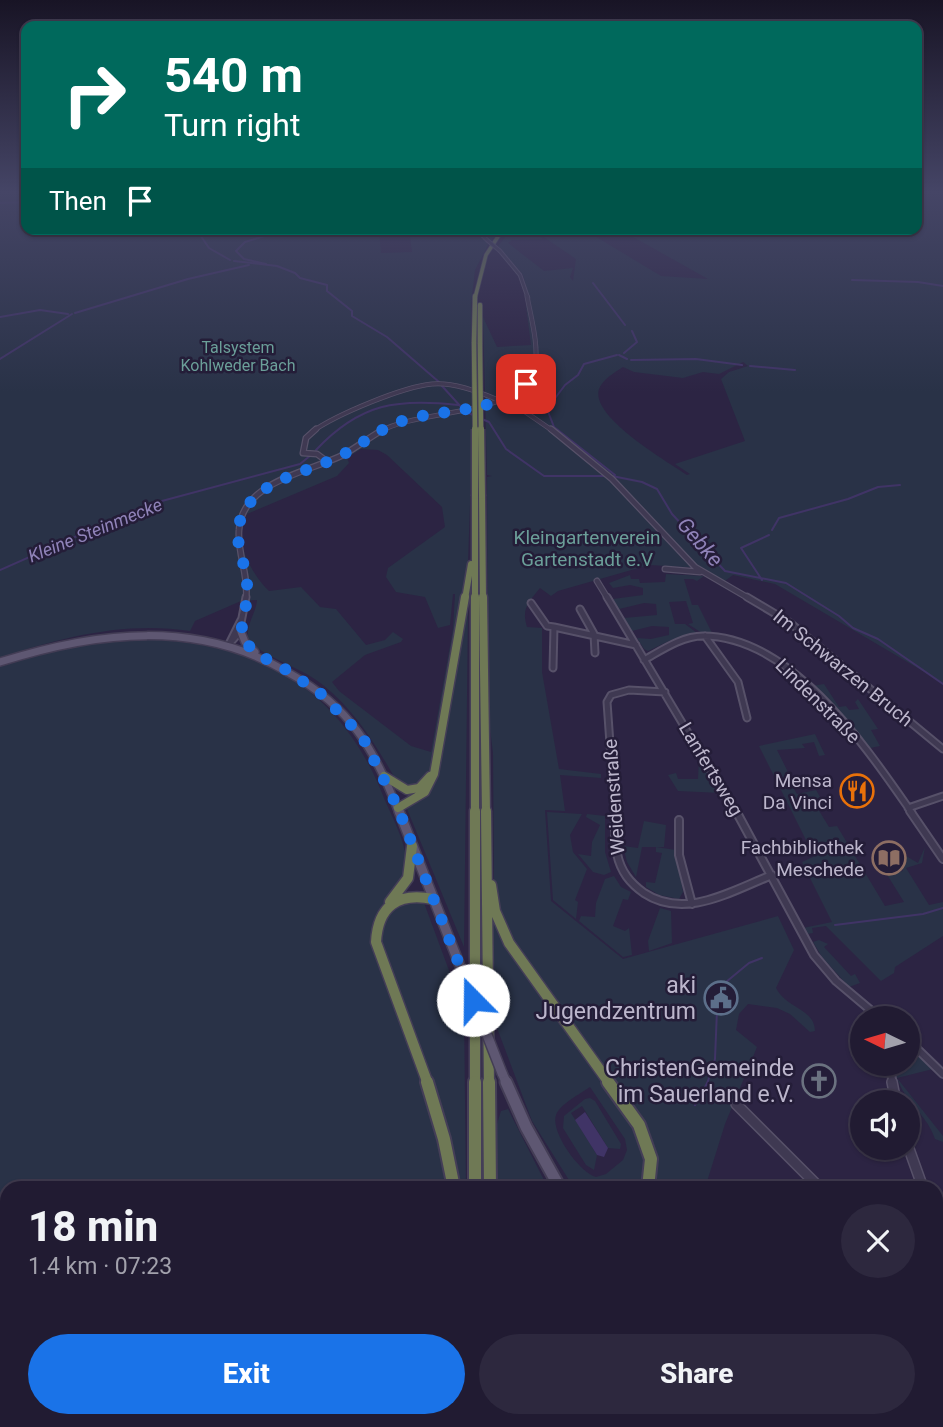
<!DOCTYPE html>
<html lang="en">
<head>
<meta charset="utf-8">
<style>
	:root { --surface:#211b32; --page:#2d283e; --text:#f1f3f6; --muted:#a2a1ac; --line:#3e394d; --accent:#1a73e8 }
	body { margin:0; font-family:Roboto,sans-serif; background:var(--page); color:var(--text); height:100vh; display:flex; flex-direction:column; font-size:26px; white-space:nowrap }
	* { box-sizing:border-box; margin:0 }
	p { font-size:23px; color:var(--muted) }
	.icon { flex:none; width:38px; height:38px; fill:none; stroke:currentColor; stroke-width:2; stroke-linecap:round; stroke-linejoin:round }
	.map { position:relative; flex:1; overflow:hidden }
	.sheet { position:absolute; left:0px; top:1181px; width:943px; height:247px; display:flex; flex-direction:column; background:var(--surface); border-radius:21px 21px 0 0; box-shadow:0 2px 5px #0004,0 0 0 2px var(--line) }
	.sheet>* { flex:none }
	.hud { position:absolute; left:21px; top:21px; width:901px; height:214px; border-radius:14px; box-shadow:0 2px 5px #0004,0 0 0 2px var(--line); background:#00695c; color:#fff; overflow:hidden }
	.needle { width:46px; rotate:275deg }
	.controls { position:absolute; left:850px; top:1006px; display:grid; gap:14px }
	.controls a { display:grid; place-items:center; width:70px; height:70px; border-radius:50%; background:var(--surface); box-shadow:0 2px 5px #0004,0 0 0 2px var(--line); font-size:35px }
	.pin { position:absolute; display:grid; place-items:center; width:60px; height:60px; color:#fff; margin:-30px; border-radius:14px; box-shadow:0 4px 10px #0006 }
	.me { position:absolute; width:77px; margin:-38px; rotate:338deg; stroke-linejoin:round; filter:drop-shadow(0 0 5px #0008) }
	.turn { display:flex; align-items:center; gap:24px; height:147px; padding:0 28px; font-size:32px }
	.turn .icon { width:91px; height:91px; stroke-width:2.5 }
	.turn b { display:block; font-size:49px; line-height:60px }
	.then { display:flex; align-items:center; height:66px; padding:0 28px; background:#0003; gap:14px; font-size:26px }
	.round { display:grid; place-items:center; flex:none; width:74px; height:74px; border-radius:37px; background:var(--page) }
	.summary { display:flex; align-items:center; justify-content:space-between; height:119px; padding:0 28px }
	h1 { font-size:42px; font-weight:800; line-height:52px }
	.cta { display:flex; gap:14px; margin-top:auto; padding:14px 28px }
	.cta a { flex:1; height:80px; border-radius:42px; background:var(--accent); color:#fff; font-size:28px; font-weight:800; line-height:80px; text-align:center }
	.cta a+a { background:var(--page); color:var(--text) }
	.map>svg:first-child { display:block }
</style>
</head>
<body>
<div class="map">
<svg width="943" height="1427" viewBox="0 0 943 1427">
	<rect width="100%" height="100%" fill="#2c2443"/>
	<path fill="#293247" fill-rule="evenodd" d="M0 193H26V229H379L381 253 412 252 409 229H500L491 241 488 239 486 242 488 245 475 270 471 305 473 418 468 563 436 755 428 777 413 788 399 785C378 749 357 712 323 685 301 667 268 660 248 640 246 623 256 614 257 600L241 601 195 621 190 631C126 621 61 637 0 658ZM361 449 378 450 387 455 442 507 445 527 388 568 386 577 396 592 425 597 438 628 450 625 453 594H455L453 629 431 752 411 746 339 691 332 682 365 655 401 642 403 639 393 632 385 640 366 645 336 609 320 607 301 587 269 591C252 575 230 536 247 514L337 476 349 463 347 458Z
		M917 193H943V683L775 584 733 575 725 581 701 568 649 565 558 591 551 596 540 588C529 602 521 608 527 627L542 628V672L559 769 601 774V778L560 775 565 811 545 810 551 901 623 959 778 916 794 950 776 988C788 1010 814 1008 815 1031L810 1032 790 1014 777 1008 748 1004 739 1014 736 1030 757 1047 725 1124 705 1188H653V1147L647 1128 510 941 500 921 494 882 493 753 488 713 487 477 492 476 487 475 483 317 497 347 531 345 526 306 531 305 523 275 498 246 512 229H530L543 239 512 240 508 243 544 271 573 268 570 277 573 281 576 259 532 229H583L661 276 708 279 619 229 636 237 624 229H917ZM743 362 748 366 729 372 721 379 745 441 675 464 690 474 687 475C667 461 590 417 599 389 603 379 614 373 623 367L634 372 683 378 703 372 719 374Z
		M666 574 704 576 697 581 693 579H684L692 605H698L712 633H702L688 624 693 623 686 601 669 602 675 624H685L697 633 669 641 648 651 644 649 637 638 651 639 669 635V627L652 626 632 631 624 618 657 615 656 604 644 603 619 609 613 599 643 595V588L630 585 613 588 609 583 630 575 631 579H639L640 583 665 582Z
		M466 612H468L464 947 407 809 438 771Z
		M128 639C249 639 338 680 384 798 393 819 407 844 407 868 407 883 376 907 373 933L438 1132 450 1188H7V1421H467L468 1427H0V667C42 653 83 644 128 639Z
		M824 684 839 707 846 706 849 710 859 709 855 702 858 699 878 729 871 730 880 746 870 748 812 686Z
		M815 734 825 755 819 756 814 742 802 744 805 748 777 750 788 772 785 774 797 794 816 790 826 807 818 809 829 827 837 826 885 906 904 902 873 852 878 851 892 873 903 871 891 848 896 847 899 852 918 863 925 847 922 863 906 868 929 905 943 902V936L895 967 894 973 881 981 826 926 812 928 813 933 807 934 803 928 832 922 802 862 813 857 812 852 759 746Z
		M699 759H701L721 793 678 791 668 775 676 773 678 779H698Z
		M547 812 582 814 570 835 573 852 587 869 575 900 578 902 576 919 553 900Z
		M587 814 605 816V852L611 872 604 875 593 872 578 854 591 856 592 842 600 825 586 817Z
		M644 821 666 825 664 847H642L636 877 627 862 623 846 638 848Z
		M656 847 676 850 683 892 679 899 659 895 646 887V882L655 883 662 853 656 852Z
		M614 876 621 887 631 892 628 900 623 899 613 926 625 931 629 928 632 955 623 957 579 921 581 916 595 917 596 903 605 879Z
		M423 900 464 1011 466 1188H458L381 946 380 923 392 906Z
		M660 908 671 911 672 943 649 951 648 941Z
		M492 918 506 945 631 1116 646 1154V1170L642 1188H574L532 1121 494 1020ZM590 1087 625 1139 627 1150 623 1160 606 1174 596 1177C580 1173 550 1132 556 1115 560 1104 580 1094 590 1087Z
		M819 940 828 944 824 947 851 976 855 974 860 983 849 987 822 957 813 942Z
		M908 1047 933 1069 897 1078 943 1136V1142L935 1139C925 1109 896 1098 895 1064H908Z
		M590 1098 595 1101 621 1144 620 1149 608 1148 582 1106 571 1113 597 1155 594 1170 586 1165 563 1128 564 1116 585 1099Z
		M508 1109 548 1188H498L496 1127 501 1111Z"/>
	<path fill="#403466" d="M585 1112 608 1148 604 1157 597 1155 575 1120Z"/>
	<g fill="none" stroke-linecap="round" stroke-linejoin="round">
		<path stroke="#403466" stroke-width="2" d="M0 203 26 202
			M196 229 209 248 230 260
			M234 261 277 266 295 273 300 278 327 285V291L352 311V316L387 337 439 382
			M266 264 244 259 236 251 245 242 271 234
			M852 280 918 282 943 286
			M593 283 625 325
			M75 313 188 279 249 265
			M0 317 40 310 68 314
			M624 353 637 342 632 331
			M619 355 627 359
			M0 359 72 314
			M631 360 696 359 742 365
			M750 366 795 370
			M442 386 462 408
			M466 412 489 422 506 449 544 476H606
			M316 450C360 403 398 398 458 405
			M615 475 554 427 547 409 565 385 578 375 584 364 617 355
			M612 476 642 482 657 489 672 514 725 571 786 583 839 616 853 628 878 639 943 684
			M772 530 779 518 848 499 878 487 900 485
			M0 570 147 505 300 464 311 455
			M762 580 741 548 769 535
			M835 925 923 914 943 908
			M726 982 749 963 762 958
			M707 1084 715 1059 717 1010"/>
		<path stroke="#403466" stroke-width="2.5" d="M695 1105 708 1082"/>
		<defs>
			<path id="minor-far5" d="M476 229 487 240
				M500 251 520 275 528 298"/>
			<path id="minor-far4" d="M505 398 553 431
				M313 431C338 414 402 387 432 384 453 382 476 391 496 399
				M381 431C419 409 528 416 535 367 539 345 531 318 527 296"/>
			<path id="minor-far3" d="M316 429 306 438 303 453 317 454 328 462
				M551 429 612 479 695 567 750 599
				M665 569 700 572
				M597 581 608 599
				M246 599C249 575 237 553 239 530 242 481 309 472 343 455 357 447 370 437 384 429"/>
			<path id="minor-far2" d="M607 597 736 813
				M747 597 789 622 943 749
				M531 603 547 626 554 627
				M580 609 594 634 595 653
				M705 636 738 682 747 718
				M229 644 239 633 246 597
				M229 644 241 620
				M644 660C662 650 682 636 703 636 792 636 866 747 912 813
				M553 668 554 627 636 645
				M908 808 943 796
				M615 813 607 702 611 695 629 690 665 692"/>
			<path id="minor-far1" d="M615 811C615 825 614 841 617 854 621 872 630 883 644 893 685 920 731 891 772 875
				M736 811 814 955 836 981 880 1018
				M910 811 943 859
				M679 820V855L692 904
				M908 1040 943 1074
				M889 1064 893 1084"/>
			<path id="minor" d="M892 1082 896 1102
				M736 1104 820 1188
				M908 1146 923 1188
				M936 1221 943 1235
				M747 1427 749 1421"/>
			<path id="major-far2" d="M241 632 245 642 255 652
				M0 662C97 631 198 619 289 673 316 688 340 707 358 732 376 756 388 784 399 813"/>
			<path id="major-far1" d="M399 811 464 976
				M502 1073 507 1084"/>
			<path id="major" d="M506 1082 526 1127 560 1188
				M769 1421 777 1427"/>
			<path id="highway-far5" d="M475 298 486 255 503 229"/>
			<path id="highway-far4" d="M480 305V344
				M474 343 475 296"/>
			<path id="highway-far3" d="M475 496V599
				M482 496 483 599
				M465 599 471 564"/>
			<path id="highway-far2" d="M475 597V813
				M483 597 486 813
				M384 776 407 790 419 788 430 776
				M398 808 425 792 434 774 465 597"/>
			<path id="highway-far1" d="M475 811V1084
				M486 811 489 1084
				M491 885 495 911 509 943 610 1084
				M390 902 408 878 412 846
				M428 1084 376 942C378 906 398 892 433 899"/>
			<path id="highway" d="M427 1082 444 1139 454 1188
				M475 1082V1188
				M489 1082 490 1188
				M608 1082 639 1125 651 1159 648 1188
				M478 1421V1427
				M498 1421V1427
				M543 1427 545 1421"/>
		</defs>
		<use href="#minor-far5" stroke="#575169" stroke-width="4.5"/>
		<use href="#minor-far4" stroke="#575169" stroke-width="5"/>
		<use href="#minor-far3" stroke="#575169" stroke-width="7"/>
		<use href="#minor-far2" stroke="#575169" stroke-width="9"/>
		<use href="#minor-far1" stroke="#575169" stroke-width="10"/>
		<use href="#minor" stroke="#575169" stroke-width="12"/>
		<use href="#major-far2" stroke="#433d55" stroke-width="10"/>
		<use href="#major-far1" stroke="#433d55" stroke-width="12"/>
		<use href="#major" stroke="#433d55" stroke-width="15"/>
		<use href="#highway-far5" stroke="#443e57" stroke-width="5"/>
		<use href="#highway-far4" stroke="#443e57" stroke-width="6"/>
		<use href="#highway-far3" stroke="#443e57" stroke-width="9"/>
		<use href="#highway-far2" stroke="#443e57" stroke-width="11"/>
		<use href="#highway-far1" stroke="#443e57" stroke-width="13"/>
		<use href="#highway" stroke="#443e57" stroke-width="16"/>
		<use href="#minor-far5" stroke="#3f3952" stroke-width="2.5"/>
		<use href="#minor-far4" stroke="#3f3952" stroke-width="3.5"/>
		<use href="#minor-far3" stroke="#3f3952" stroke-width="4.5"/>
		<use href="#minor-far2" stroke="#3f3952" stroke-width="5"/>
		<use href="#minor-far1" stroke="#3f3952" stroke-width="6"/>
		<use href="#minor" stroke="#3f3952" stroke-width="9"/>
		<use href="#major-far2" stroke="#5e5772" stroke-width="7"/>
		<use href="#major-far1" stroke="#5e5772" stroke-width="9"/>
		<use href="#major" stroke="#5e5772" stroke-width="11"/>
		<use href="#highway-far5" stroke="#6f7955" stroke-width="3.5"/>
		<use href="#highway-far4" stroke="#6f7955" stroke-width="4.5"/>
		<use href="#highway-far3" stroke="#6f7955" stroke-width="6"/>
		<use href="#highway-far2" stroke="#6f7955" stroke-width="8"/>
		<use href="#highway-far1" stroke="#6f7955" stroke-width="10"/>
		<use href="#highway" stroke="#6f7955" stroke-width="12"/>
		<defs>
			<path id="minor-bridge" d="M487 240 500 251"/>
			<path id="major-bridge" d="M464 976 502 1073"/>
			<path id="highway-bridge-far1" d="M474 343 475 431
				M480 344 481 431"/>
			<path id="highway-bridge" d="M475 429V496
				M481 429 482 496"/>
		</defs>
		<use href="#minor-bridge" stroke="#575169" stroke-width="4.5" stroke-linecap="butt"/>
		<use href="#major-bridge" stroke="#433d55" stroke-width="12" stroke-linecap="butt"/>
		<use href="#highway-bridge-far1" stroke="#443e57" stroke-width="6" stroke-linecap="butt"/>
		<use href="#highway-bridge" stroke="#443e57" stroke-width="9" stroke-linecap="butt"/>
		<use href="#minor-bridge" stroke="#3f3952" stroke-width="2.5"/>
		<use href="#major-bridge" stroke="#5e5772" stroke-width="9"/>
		<use href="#highway-bridge-far1" stroke="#6f7955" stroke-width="4.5"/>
		<use href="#highway-bridge" stroke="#6f7955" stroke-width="6"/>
	</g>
	<linearGradient id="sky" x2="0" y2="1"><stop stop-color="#181425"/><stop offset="0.49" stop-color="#454566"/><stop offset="1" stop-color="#454566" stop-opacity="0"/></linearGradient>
	<rect width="943" height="392" fill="url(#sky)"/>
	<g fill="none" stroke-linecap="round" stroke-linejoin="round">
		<path stroke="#1a73e8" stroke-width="12" stroke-dasharray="0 21.6" d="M473 1000 398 808 362 736 320 693 279 665 258 655 245 642 241 632C244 616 248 600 247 584 246 563 233 542 240 521 254 478 310 473 344 454 365 442 382 427 405 420 446 408 493 414 526 384"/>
	</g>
	<defs>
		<symbol id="restaurant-ring" viewBox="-11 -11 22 22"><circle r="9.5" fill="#241d38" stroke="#e8710a" stroke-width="1.5"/><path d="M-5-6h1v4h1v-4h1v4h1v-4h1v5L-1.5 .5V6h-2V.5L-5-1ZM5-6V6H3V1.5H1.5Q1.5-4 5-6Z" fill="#e8710a"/></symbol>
		<symbol id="library-ring" viewBox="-11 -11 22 22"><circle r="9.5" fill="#241d38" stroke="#8d6e63" stroke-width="1.5"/><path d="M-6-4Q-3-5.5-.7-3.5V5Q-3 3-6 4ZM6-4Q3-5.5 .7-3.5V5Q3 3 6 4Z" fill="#8d6e63"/></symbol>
		<symbol id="civic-ring" viewBox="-11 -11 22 22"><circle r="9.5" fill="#241d38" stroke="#5c6f8a" stroke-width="1.5"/><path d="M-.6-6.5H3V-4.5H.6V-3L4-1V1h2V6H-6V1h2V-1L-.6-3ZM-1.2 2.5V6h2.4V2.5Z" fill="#5c6f8a"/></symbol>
		<symbol id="church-ring" viewBox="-11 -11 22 22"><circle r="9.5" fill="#241d38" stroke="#6b7280" stroke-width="1.5"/><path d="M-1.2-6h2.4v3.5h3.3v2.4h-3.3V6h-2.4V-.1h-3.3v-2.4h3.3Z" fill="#6b7280"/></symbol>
	</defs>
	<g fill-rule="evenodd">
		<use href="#restaurant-ring" x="838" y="772" width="38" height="38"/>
		<use href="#library-ring" x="870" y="839" width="38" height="38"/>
		<use href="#civic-ring" x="702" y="979" width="38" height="38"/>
		<use href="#church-ring" x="800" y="1062" width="38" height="38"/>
	</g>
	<g text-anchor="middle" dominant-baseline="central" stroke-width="5" stroke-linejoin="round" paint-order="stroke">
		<g font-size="16" fill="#6b9f99" stroke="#241d38">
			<text x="238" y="347">Talsystem<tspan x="238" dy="18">Kohlweder Bach</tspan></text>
		</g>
		<g font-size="18" font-style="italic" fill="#9083b9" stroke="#241d38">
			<text transform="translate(95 530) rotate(-22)">Kleine Steinmecke</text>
		</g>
		<g font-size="19" fill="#6b9f99" stroke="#241d38">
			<text x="587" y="537">Kleingartenverein<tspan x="587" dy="22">Gartenstadt e.V</tspan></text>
		</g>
		<g font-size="19" fill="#bcb6cc" stroke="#241d38">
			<text transform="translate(843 668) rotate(39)">Im Schwarzen Bruch</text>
			<text transform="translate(818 701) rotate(45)">Lindenstraße</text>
			<text transform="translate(711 769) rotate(59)">Lanfertsweg</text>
			<text transform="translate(614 797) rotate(-94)">Weidenstraße</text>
		</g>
		<g font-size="19" fill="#bcb6cc" stroke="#241d38" text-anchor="end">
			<text x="832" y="780">Mensa<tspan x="832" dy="22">Da Vinci</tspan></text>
			<text x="864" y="847">Fachbibliothek<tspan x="864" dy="22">Meschede</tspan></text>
		</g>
		<g font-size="21" font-style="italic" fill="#9083b9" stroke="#241d38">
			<text transform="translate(700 542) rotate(49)">Gebke</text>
		</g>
		<g font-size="23" fill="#bcb6cc" stroke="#241d38" text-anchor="end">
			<text x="696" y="985">aki<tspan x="696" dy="26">Jugendzentrum</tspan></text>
			<text x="794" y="1068">ChristenGemeinde<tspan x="794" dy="26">im Sauerland e.V.</tspan></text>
		</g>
	</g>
</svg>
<div class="controls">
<a><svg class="needle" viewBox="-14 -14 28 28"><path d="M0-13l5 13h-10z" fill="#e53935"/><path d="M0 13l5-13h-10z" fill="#a2a1ac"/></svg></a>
<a><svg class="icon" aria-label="sound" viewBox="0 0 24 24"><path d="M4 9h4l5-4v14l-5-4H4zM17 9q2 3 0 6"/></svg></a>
</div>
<div class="pin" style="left:526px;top:384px;background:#d93025"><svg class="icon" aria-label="arrive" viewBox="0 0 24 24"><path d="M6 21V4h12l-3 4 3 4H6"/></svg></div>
<svg class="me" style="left:473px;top:1000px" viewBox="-20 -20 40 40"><circle r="19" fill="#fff"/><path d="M0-13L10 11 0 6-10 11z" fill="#1a73e8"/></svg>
<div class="hud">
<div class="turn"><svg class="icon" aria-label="right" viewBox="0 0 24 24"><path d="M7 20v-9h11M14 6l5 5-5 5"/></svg><div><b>540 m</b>Turn right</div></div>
<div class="then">Then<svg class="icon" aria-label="arrive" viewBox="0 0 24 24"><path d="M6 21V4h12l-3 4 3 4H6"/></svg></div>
</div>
<section class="sheet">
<div class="summary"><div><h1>18 min</h1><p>1.4 km · 07:23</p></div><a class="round"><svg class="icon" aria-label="close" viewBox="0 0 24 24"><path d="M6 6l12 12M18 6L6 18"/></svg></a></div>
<div class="cta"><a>Exit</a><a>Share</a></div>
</section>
</div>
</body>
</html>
